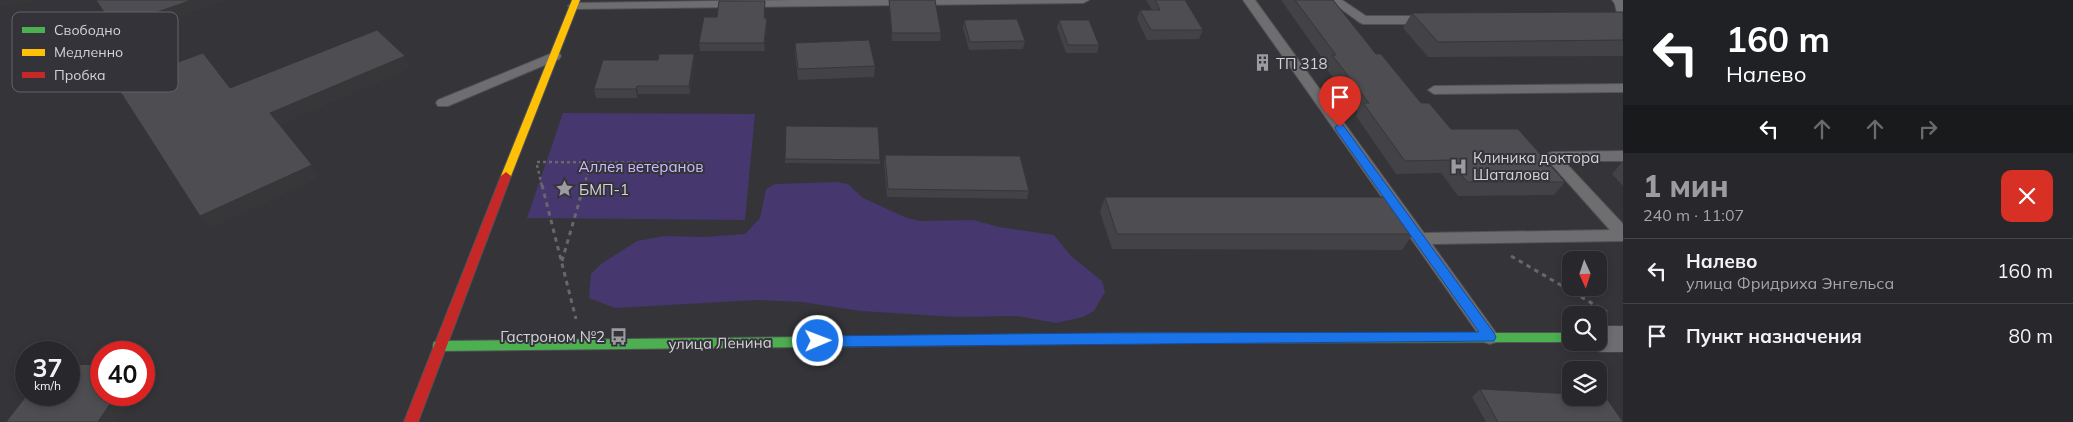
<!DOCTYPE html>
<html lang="ru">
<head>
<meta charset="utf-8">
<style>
	:root { --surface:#28272b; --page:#343337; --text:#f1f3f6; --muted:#a5a5a9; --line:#444447; --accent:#9c9ca0 }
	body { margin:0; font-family:Mulish,sans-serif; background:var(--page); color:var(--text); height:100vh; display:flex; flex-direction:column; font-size:19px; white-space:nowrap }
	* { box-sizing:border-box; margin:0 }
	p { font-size:16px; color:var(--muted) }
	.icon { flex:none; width:28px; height:28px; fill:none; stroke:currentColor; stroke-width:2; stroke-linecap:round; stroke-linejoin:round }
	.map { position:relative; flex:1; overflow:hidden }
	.drawer { display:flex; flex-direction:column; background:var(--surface); width:450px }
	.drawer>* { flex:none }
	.hud { background:#202124; color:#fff; overflow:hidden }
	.needle { width:32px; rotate:177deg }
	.buttons { position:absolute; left:1562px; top:251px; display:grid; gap:10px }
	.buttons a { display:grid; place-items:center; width:45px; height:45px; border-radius:10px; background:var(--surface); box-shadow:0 2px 8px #0003,0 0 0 1px var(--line); font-size:25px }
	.speed { position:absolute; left:15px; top:341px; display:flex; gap:10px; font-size:25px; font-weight:700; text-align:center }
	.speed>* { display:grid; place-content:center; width:65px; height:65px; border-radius:50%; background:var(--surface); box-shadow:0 2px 8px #0003,0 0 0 1px var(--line); line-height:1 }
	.speed small { font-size:12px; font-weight:400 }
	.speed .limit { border:8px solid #d22; background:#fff; color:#111 }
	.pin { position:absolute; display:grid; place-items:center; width:42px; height:42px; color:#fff; margin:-51px -21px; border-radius:50% 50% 50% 0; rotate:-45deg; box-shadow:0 0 5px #0007 }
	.pin .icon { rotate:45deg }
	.me { position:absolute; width:55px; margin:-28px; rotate:89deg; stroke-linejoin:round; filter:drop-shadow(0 0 4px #0008) }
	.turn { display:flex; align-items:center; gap:18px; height:105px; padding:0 20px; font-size:22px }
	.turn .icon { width:65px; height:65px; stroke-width:2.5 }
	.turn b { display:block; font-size:35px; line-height:42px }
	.lanes { display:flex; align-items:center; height:48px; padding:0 20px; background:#0003; justify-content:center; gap:25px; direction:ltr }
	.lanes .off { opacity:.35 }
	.round { display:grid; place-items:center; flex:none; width:52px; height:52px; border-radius:10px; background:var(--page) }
	.headline { display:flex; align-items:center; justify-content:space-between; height:85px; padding:0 20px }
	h1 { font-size:30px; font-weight:800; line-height:38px; color:var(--accent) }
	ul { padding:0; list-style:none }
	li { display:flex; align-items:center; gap:15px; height:65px; padding:0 20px; border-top:1px solid var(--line) }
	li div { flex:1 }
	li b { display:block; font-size:19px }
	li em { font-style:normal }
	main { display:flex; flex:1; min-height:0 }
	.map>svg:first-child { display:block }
</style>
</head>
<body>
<main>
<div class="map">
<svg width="1623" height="422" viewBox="0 0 1623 422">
	<rect width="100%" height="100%" fill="#353439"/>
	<path fill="#46376e" d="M563 113 755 114 745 220 527 218Z
		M836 182 848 184 863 198 907 218 920 221 973 220 999 227 1054 235 1071 256 1102 281 1105 292 1094 311 1083 317 1056 323 1017 316 957 317 861 311 802 302 758 300 615 308 589 298 591 274 601 264 637 241 664 236 704 237 745 234 760 218 766 189 775 184Z"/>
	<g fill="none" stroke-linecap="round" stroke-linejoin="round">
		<defs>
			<path id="lane" d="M791 0H1089L1083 3 574 9 568 6 574 3Z
				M1243 0H1255L1424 233 1610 230 1545 157 1547 154 1552 152 1623 151V161H1564L1623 224V241L1432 244 1499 337 1496 342 1490 344 1484 342Z
				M1329 0H1342L1366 16H1429L1435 20 1429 24H1363L1359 22Z
				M1614 0H1623V16L1617 13Z
				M555 52 559 53 561 56 559 59 448 106H438L436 103 438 100Z
				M1623 84V92L1434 94 1428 90 1434 86Z"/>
			<path id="street" d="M1612 0H1623V6L1615 4Z
				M1599 326H1623V352H1599L1588 348 1585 342H1599Z"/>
			<path id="fast" d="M1167 333H1571V342H1573L1167 343 1162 342 1161 338 1162 334Z
				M898 336 903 337 904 341 903 345 898 346 439 351 434 350 433 346 434 342 439 341Z"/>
			<path id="slow" d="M572 0H580L511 176 506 180 502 179 501 176Z"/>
			<path id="jam" d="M506 172 511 176 418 422H404L501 176Z
				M1167 333 1172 334 1173 338 1172 342 1167 343 898 346 893 345 892 341 893 337 898 336Z"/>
		</defs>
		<use href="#lane" stroke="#515155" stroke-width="2"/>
		<use href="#street" stroke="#515155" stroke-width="1"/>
		<use href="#fast" stroke="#515155" stroke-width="2"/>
		<use href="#slow" stroke="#515155" stroke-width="2"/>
		<use href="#jam" stroke="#515155" stroke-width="2"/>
		<path stroke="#68676a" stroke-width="2.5" stroke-dasharray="3 3" stroke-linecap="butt" d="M537 162 695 163
			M537 165 542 186
			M584 186 591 162"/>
		<path stroke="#68676a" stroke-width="3" stroke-dasharray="4.5 4.5" stroke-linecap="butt" d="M542 185 576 319
			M1511 256 1607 312
			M562 261 584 185"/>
		<use href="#lane" fill="#6e6e70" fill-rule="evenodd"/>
		<use href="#street" fill="#6e6e70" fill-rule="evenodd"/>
		<use href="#fast" fill="#4caf50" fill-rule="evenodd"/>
		<use href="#slow" fill="#ffc107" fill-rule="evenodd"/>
		<use href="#jam" fill="#c62828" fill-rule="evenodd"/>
	</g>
	<path fill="#434246" d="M889 0 941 33 940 41H892L889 7Z
		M1146 0H1185L1203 30 1199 39 1147 40 1137 19 1140 10H1152Z
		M1281 0H1333L1376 54 1421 103 1451 129 1565 182 1554 195 1458 196 1441 173 1396 174 1356 116 1358 112 1326 68 1327 65Z
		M765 1V18L767 26 765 51H700L699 43 717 17Z
		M1623 12V56L1428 57 1403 28 1412 13Z
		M964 20 1025 41 1023 49 969 50 963 28Z
		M1059 20 1099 45 1097 53H1066L1057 28Z
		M795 43 875 66 874 77 798 80 795 54Z
		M694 54 695 62 690 94H638L637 98H596L594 89 658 60Z
		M885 155 1029 191 1027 199 887 197 884 163Z
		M785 159 880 160V164L785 163Z
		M1623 161V186L1612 174Z
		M1105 197 1413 234 1402 250 1112 249 1100 212Z
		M1480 389 1623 422H1486L1472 397Z"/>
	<path fill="#373639" d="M0 0H40L0 7Z
		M192 0H228L121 37 114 27Z
		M767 18V26L765 51 764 43Z
		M694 54 695 62 690 94 689 86Z
		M405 56 410 69 278 126 270 113Z
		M637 86 638 94 637 98 636 89Z
		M312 165 319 178 209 229 200 216Z
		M116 395H134L116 422H98Z"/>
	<path fill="#4e4d51" stroke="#373639" d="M96 0H192L114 27Z
		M889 0H935L941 33H892Z
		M1155 0H1185L1203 30H1151L1140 10H1160Z
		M1295 0H1333L1376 54H1381L1421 103H1429L1451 129H1518L1565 182H1467L1450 160 1405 161 1363 103H1369L1332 55H1336Z
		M719 1H765L764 18H767L764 43H699L704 17H717Z
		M1623 12V40L1438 42 1412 13Z
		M1017 19 1025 41 970 42 964 20Z
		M1059 20H1089L1099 45H1068Z
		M377 30 405 56 270 113 312 165 200 216 116 85 203 53 230 88Z
		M869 40 875 66 798 69 795 43Z
		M659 54H694L689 86H637L636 89H594L603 60H658Z
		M786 126 878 127 880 160 785 159Z
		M885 155 1020 156 1029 191 888 189Z
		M1105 197H1388L1413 234H1117Z
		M69 364 101 365V395H116L98 422H6L27 395H69Z
		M1480 389 1571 394V398H1599V396H1605L1623 422H1498Z"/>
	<path fill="#1a73e8" stroke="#114b97" d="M1340 124 1343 125 1494 333 1496 337 1494 341 818 347 814 345 812 341 814 338 818 336 1094 333 1479 332 1336 130 1335 127Z"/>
	<defs>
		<symbol id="building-bare" viewBox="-9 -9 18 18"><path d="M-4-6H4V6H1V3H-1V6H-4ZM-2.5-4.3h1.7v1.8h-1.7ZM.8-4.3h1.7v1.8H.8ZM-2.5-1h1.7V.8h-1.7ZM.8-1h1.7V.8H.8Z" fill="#9c9ca0" stroke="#34333a" stroke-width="2.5" paint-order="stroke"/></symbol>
		<symbol id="hospital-bare" viewBox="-9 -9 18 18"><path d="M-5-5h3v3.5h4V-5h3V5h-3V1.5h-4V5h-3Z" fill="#9c9ca0" stroke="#34333a" stroke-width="2.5" paint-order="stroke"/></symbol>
		<symbol id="sight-bare" viewBox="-9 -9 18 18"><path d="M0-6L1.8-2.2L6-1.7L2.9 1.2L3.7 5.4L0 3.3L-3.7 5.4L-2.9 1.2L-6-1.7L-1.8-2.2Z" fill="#9c9ca0" stroke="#34333a" stroke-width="2.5" paint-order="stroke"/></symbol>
		<symbol id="bus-bare" viewBox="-9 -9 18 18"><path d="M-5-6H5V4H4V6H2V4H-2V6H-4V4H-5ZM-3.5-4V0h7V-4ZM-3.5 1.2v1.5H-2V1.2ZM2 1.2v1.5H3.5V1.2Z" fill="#9c9ca0" stroke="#34333a" stroke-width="2.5" paint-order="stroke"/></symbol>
	</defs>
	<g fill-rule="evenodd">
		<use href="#building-bare" x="1250" y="50" width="25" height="25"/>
		<use href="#hospital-bare" x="1446" y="154" width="25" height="25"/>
		<use href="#sight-bare" x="552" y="176" width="25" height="25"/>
		<use href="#bus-bare" x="606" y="324" width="25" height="25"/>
	</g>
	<g text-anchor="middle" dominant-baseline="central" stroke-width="4" stroke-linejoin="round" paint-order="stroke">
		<g font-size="15" fill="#d4d4d8" stroke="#34333a" text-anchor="start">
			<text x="1276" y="63">ТП 318</text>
			<text x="1473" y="157">Клиника доктора<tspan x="1473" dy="17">Шаталова</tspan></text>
			<text x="579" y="189">БМП-1</text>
			<text x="605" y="336" text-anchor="end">Гастроном №2</text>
		</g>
		<g font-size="15" fill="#cbbdfc" stroke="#34333a">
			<text x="641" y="166">Аллея ветеранов</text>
		</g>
		<g font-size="15" fill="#d4d4d8" stroke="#34333a">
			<text transform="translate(720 343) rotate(-1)">улица Ленина</text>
		</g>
	</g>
	<rect x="12" y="12" width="166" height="80" rx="8" fill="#34333a" stroke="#646369" stroke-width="1"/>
	<rect x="22" y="27" width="23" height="6" fill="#4caf50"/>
	<rect x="22" y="49" width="23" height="7" fill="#ffc107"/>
	<rect x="22" y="72" width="23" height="6" fill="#c62828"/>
	<g font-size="14" fill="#d4d4d8">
		<text x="54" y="35">Свободно</text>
		<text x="54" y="57">Медленно</text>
		<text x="54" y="80">Пробка</text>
	</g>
</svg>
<div class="buttons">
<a><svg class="needle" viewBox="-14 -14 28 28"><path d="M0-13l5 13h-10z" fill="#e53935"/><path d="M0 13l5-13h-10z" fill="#a5a5a9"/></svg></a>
<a><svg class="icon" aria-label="search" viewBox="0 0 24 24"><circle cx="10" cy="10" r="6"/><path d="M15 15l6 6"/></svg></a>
<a><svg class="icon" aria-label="layers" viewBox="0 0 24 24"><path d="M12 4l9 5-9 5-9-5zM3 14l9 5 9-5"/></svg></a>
</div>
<div class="speed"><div>37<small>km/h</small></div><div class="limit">40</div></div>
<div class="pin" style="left:1340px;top:127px;background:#d93025"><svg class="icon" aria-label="arrive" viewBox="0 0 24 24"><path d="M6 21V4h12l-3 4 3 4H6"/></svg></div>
<svg class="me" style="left:818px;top:341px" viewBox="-20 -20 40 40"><circle r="17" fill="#1a73e8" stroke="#fff" stroke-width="3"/><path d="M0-11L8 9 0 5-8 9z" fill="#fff"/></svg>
</div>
<section class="drawer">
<div class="hud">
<div class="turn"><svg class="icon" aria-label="left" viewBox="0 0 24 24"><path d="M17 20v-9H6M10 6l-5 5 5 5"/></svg><div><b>160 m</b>Налево</div></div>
<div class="lanes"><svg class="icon" aria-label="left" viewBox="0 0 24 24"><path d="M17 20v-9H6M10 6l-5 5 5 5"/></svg><svg class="icon off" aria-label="ahead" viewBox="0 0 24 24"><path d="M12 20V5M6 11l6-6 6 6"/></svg><svg class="icon off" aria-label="ahead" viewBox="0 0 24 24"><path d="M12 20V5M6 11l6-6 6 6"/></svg><svg class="icon off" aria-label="right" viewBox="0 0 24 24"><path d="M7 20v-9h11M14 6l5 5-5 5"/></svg></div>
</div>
<div class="headline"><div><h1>1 мин</h1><p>240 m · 11:07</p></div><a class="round" style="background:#d93025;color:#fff"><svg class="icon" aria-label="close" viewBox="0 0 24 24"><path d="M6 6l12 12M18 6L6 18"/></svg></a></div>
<ul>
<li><svg class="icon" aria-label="left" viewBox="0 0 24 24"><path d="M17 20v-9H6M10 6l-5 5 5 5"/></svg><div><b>Налево</b><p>улица Фридриха Энгельса</p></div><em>160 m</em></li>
<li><svg class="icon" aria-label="arrive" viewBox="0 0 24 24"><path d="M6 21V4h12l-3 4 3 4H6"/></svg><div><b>Пункт назначения</b></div><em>80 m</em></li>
</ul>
</section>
</main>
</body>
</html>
